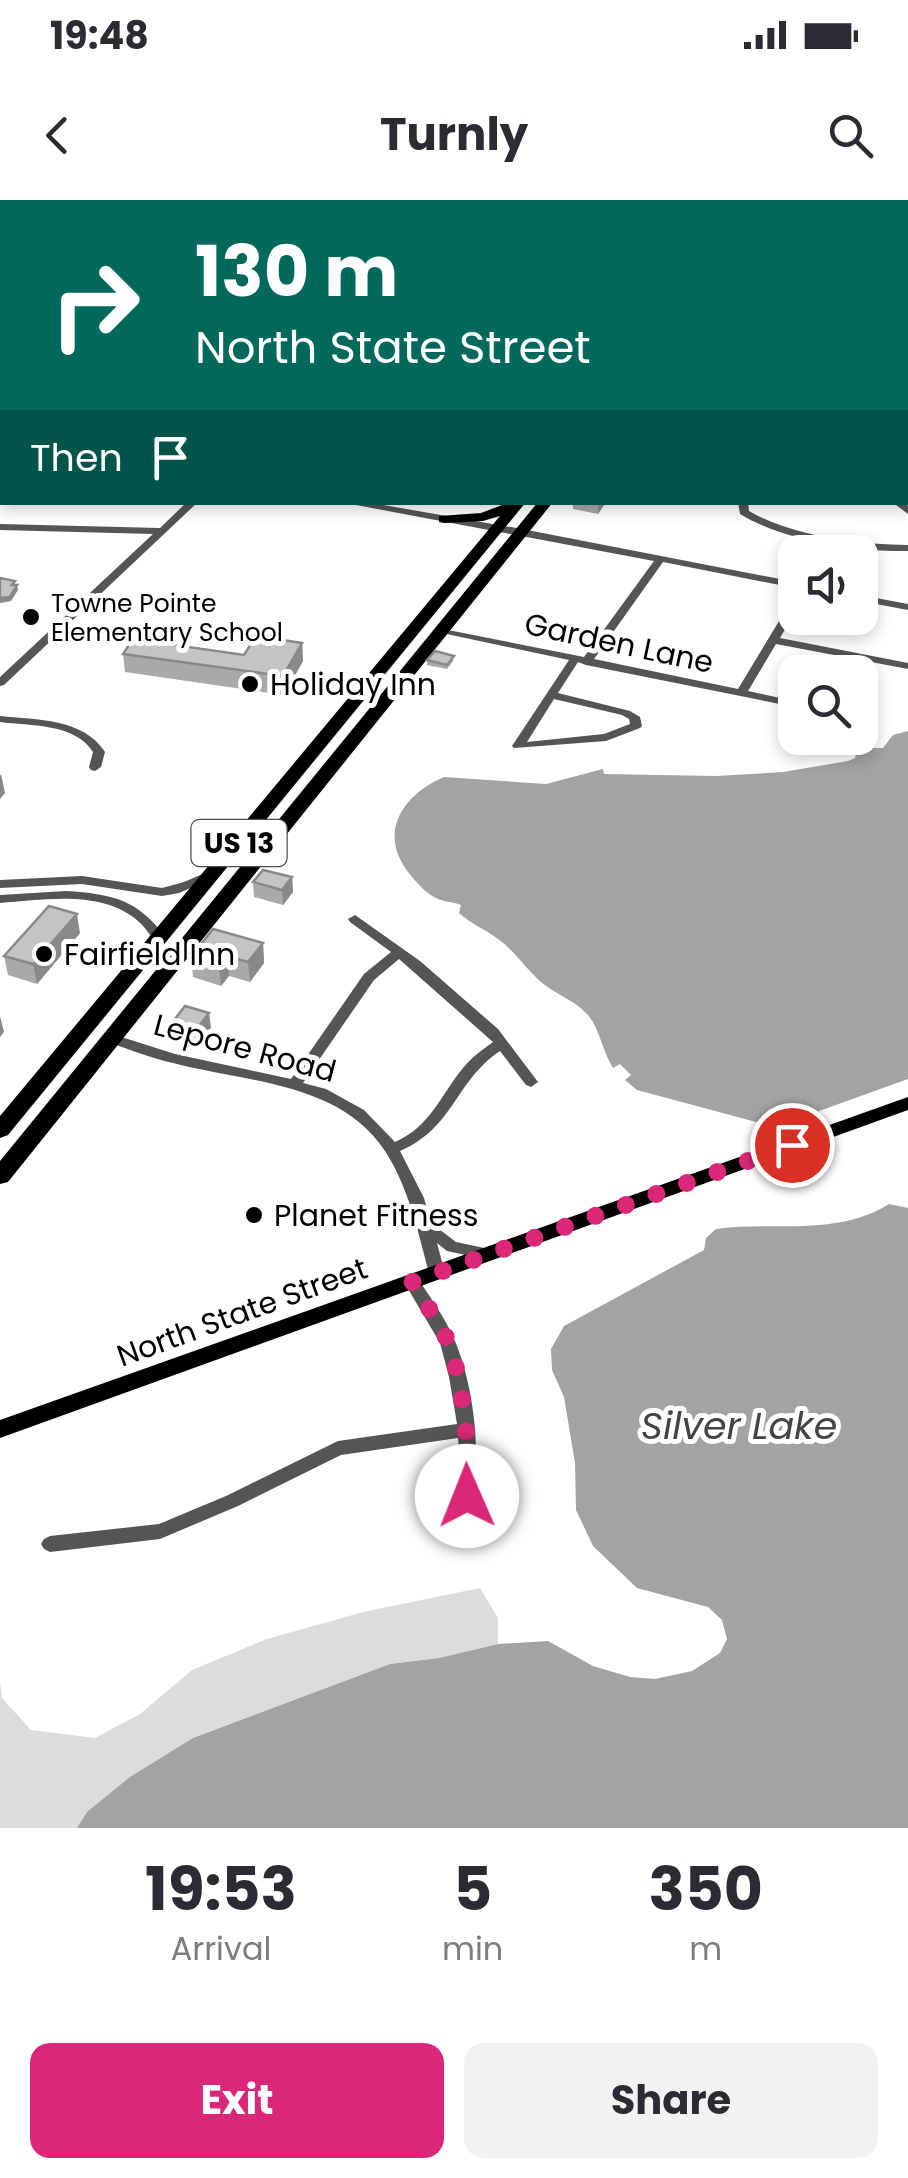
<!DOCTYPE html>
<html lang="en">
<head>
<meta charset="utf-8">
<style>
	:root { --surface:#fff; --page:#f2f2f3; --text:#2b2b33; --muted:#7c7c81; --accent:#db2777 }
	body { margin:0; font-family:Poppins,sans-serif; background:var(--page); color:var(--text); height:100vh; display:flex; flex-direction:column; font-size:38px; white-space:nowrap }
	* { box-sizing:border-box; margin:0 }
	p { font-size:32px; color:var(--muted) }
	.icon { flex:none; width:55px; height:55px; fill:none; stroke:currentColor; stroke-width:2; stroke-linecap:round; stroke-linejoin:round }
	.map { position:relative; height:1628px; overflow:hidden }
	.details { display:flex; flex-direction:column; background:var(--surface); flex:1 }
	.details>* { flex:none }
	.hud { position:absolute; left:0px; top:0px; width:910px; height:305px; box-shadow:0 5px 15px #0003; background:#00695c; color:#fff; overflow:hidden }
	.fabs { position:absolute; left:778px; top:335px; display:grid; gap:20px }
	.fabs a { display:grid; place-items:center; width:100px; height:100px; border-radius:20px; background:var(--surface); box-shadow:0 5px 15px #0003; font-size:50px }
	.pin { position:absolute; display:grid; place-items:center; width:85px; height:85px; color:#fff; margin:-42px; border:5px solid #fff; border-radius:50%; box-shadow:0 2px 10px #0007 }
	.me { position:absolute; width:110px; margin:-55px; rotate:359deg; stroke-linejoin:round; filter:drop-shadow(0 0 8px #0008) }
	.turn { display:flex; align-items:center; gap:35px; height:210px; padding:0 30px; font-size:45px }
	.turn .icon { width:130px; height:130px; stroke-width:2.5 }
	.turn b { display:block; font-size:70px; line-height:85px }
	.then { display:flex; align-items:center; height:95px; padding:0 30px; background:#0003; gap:20px; font-size:38px }
	.eta { display:flex; justify-content:space-evenly; align-items:center; height:170px; text-align:center }
	.eta b { font-size:60px; font-weight:700; line-height:70px }
	.cta { display:flex; gap:20px; margin-top:auto; padding:20px 30px }
	.cta a { flex:1; height:115px; border-radius:20px; background:var(--accent); color:#fff; font-size:40px; font-weight:700; line-height:115px; text-align:center }
	.cta a+a { background:var(--page); color:var(--text) }
	.status { display:flex; justify-content:space-between; align-items:center; height:70px; padding:0 50px; background:var(--surface); direction:ltr }
	.status svg { height:28px; fill:currentColor }
	header { display:flex; justify-content:space-between; align-items:center; height:130px; padding:0 30px; background:var(--surface); font-size:45px; font-weight:700 }
	.map>svg:first-child { display:block }
</style>
</head>
<body>
<div class="status"><b>19:48</b><svg viewBox="0 0 49 12"><path d="M0 12V9h3v3zM5 12V6h3v6zM10 12V3h3v9zM15 12V0h3v12zM26 1h20v11H26zM47 4h2v5h-2z"/></svg></div>
<header><svg class="icon" aria-label="back" viewBox="0 0 24 24"><path d="M15 5l-7 7 7 7"/></svg>Turnly<svg class="icon" aria-label="search" viewBox="0 0 24 24"><circle cx="10" cy="10" r="6"/><path d="M15 15l6 6"/></svg></header>
<div class="map">
<svg width="908" height="1628" viewBox="0 0 908 1628">
	<rect width="100%" height="100%" fill="#fff"/>
	<path fill="#dcdcdc" d="M480 1388 498 1418V1444L439 1458 390 1464 193 1538 87 1612 77 1628H0V1481L2 1498 31 1530 95 1538 140 1514 192 1470 267 1439 363 1412Z"/>
	<path fill="#a3a3a3" d="M908 531V879L783 924 756 922 637 890 625 880 631 875 620 864 613 868C602 851 599 825 586 813 574 800 555 794 541 782 526 769 515 751 498 739 485 729 471 724 459 713L461 705C454 702 445 702 438 699 426 694 416 682 408 672 378 633 402 595 444 577L546 584 603 569 604 574 716 576 783 572 848 561 855 558 857 548H883L893 535Z
		M889 1004 908 1008V1628H77L87 1612 130 1577 193 1538 390 1464 439 1458 498 1444 548 1441 593 1466 630 1477 655 1479 692 1471 720 1453 727 1439 722 1420 708 1407 637 1388 593 1346 576 1310 575 1263 564 1197 552 1170 551 1149 564 1126 704 1050 706 1038 716 1029C773 1021 837 1037 889 1004Z"/>
	<g fill="none" stroke-linecap="round" stroke-linejoin="round">
		<path fill="#555" fill-rule="evenodd" d="M51 0H60L57 2H50Z
			M138 0H147L144 2H137Z
			M226 0H236L233 2H225Z
			M317 0H326L323 2H316Z
			M457 0H466L463 2H456Z
			M627 0H635L633 2H626Z
			M0 34H2V39H0Z
			M0 73H2V77H0Z
			M0 116 2 117V122H0Z
			M0 163H2V169H0Z
			M0 220H2V226H0Z
			M0 269H2V275H0Z
			M187 302H198L4 485 0 486V477L153 334 0 330V324L160 328Z
			M340 302H366L522 329 795 382V388L663 362 594 459 738 489 790 403 795 400V412L780 438 908 463V469L776 444 748 491 789 500 791 502 785 505 586 465 578 462 558 493 630 511 640 517 642 526 640 528 606 541 514 548 512 546 569 460 442 433 438 432V428L584 457 654 361ZM554 499 622 515 629 519 630 524 604 534 527 542Z
			M738 302H748L749 311C791 336 860 345 908 345V351C857 352 784 341 740 314Z
			M892 302H904L908 306V314Z
			M860 395 908 404V410L860 401Z
			M0 516C37 520 83 518 105 552L101 567 95 571 91 570 89 567 93 552C75 523 30 526 0 522Z
			M207 672 213 676 211 679 179 693 162 696 82 684 0 688V680L82 676 162 688 184 682Z
			M66 691C112 694 138 699 166 738L164 741H154C150 735 145 727 139 722 103 689 44 700 0 703V695Z
			M355 715 420 761 498 829 538 882 531 887 526 885 500 851C455 881 454 928 400 951L424 998 431 1023 456 1042 494 1050 497 1054 494 1058 489 1060 447 1051 437 1043 445 1073 443 1077 437 1079 431 1077 429 1073C418 1032 409 988 385 951 340 882 245 882 173 863 150 858 129 849 107 842L105 839 112 834 175 854 291 879 364 774 391 752 350 722 348 719ZM399 759 493 842C482 850 472 857 463 868 441 895 430 927 395 942L364 910 326 889 303 883 374 780Z
			M412 1076 418 1078C430 1098 445 1117 454 1139 473 1181 486 1267 466 1309L460 1311 454 1309 451 1304C461 1283 460 1260 458 1238L341 1255 238 1306 160 1339 50 1352 44 1349 41 1344 44 1339 50 1336 159 1324 226 1296 338 1241 457 1224 449 1177 440 1143 404 1082 406 1078Z"/>
		<path fill="#000" fill-rule="evenodd" d="M908 897V910L0 1238V1220Z"/>
		<path fill="#000" fill-rule="evenodd" d="M510 302H526L8 935 0 938V916L500 316 483 321 444 323 439 322V316L481 313Z
			M538 302H553L8 982 0 984V961Z"/>
	</g>
	<path fill="#a9a9a9" d="M573 302H606L598 314 573 309Z
		M302 443 303 461 284 495 125 472 123 454 244 455Z
		M427 460H454L447 469 427 465Z
		M292 677 293 692 283 705 254 697 253 682Z
		M80 733 37 784 8 775 4 756Z
		M263 743 264 763 250 782 229 776 221 786 193 777 191 757Z
		M209 813 211 828 197 845 174 838 172 823Z"/>
	<path fill="#898989" d="M599 302H606L598 314Z
		M17 385 18 390 11 401 0 403V398Z
		M302 443 303 461 284 495 283 476Z
		M1 574 5 593 0 599V576Z
		M292 677 293 692 283 705 282 690Z
		M77 714 80 733 37 784 33 764Z
		M263 743 264 763 250 782 248 762Z
		M227 756 229 776 221 786 219 766Z
		M209 813 211 828 197 845 196 830Z
		M0 816 4 832 0 837Z"/>
	<path fill="#c4c4c4" stroke="#898989" stroke-width="2.5" d="M734 0H749L747 2H732Z
		M0 378 15 381 12 385H17L10 397 0 398Z
		M256 436 302 443 283 476 123 454 133 439 244 455Z
		M435 451 454 456 447 465 427 460Z
		M263 670 292 677 282 690 253 682Z
		M49 706 77 714 33 764 4 756Z
		M213 729 263 743 248 762 227 756 219 766 191 757Z
		M185 806 209 813 196 830 172 823Z"/>
	<g fill="none" stroke-linecap="round" stroke-linejoin="round">
		<path stroke="#db2777" stroke-width="18" stroke-dasharray="0 32.4" d="M467 1296C472 1261 462 1175 448 1142 439 1121 424 1102 412 1082L792 945"/>
	</g>
	<g fill="#000" stroke="#fff" stroke-width="4">
		<circle cx="31" cy="417" r="10"/>
		<circle cx="250" cy="484" r="10"/>
		<circle cx="44" cy="754" r="10"/>
		<circle cx="254" cy="1015" r="10"/>
	</g>
	<g text-anchor="middle" dominant-baseline="central" stroke-width="10" stroke-linejoin="round" paint-order="stroke">
		<g font-size="25" fill="#000" stroke="#fff" text-anchor="start">
			<text x="51" y="403">Towne Pointe<tspan x="51" dy="29">Elementary School</tspan></text>
		</g>
		<rect fill="#fff" stroke="#4c4c4c" stroke-width="2.5" x="191.5" y="620" width="95" height="46" rx="8"/>
		<g font-size="28" font-weight="bold" fill="#000">
			<text x="239" y="643">US 13</text>
		</g>
		<g font-size="30" fill="#000" stroke="#fff">
			<text transform="translate(619 443) rotate(12)">Garden Lane</text>
			<text transform="translate(245 848) rotate(15)">Lepore Road</text>
			<text transform="translate(242 1112) rotate(-20)">North State Street</text>
		</g>
		<g font-size="30" fill="#000" stroke="#fff" text-anchor="start">
			<text x="270" y="484">Holiday Inn</text>
			<text x="64" y="754">Fairfield Inn</text>
			<text x="274" y="1015">Planet Fitness</text>
		</g>
		<g font-size="38" font-style="italic" fill="#444" stroke="#fff">
			<text x="739" y="1225">Silver Lake</text>
		</g>
	</g>
</svg>
<div class="fabs">
<a><svg class="icon" aria-label="sound" viewBox="0 0 24 24"><path d="M4 9h4l5-4v14l-5-4H4zM17 9q2 3 0 6"/></svg></a>
<a><svg class="icon" aria-label="search" viewBox="0 0 24 24"><circle cx="10" cy="10" r="6"/><path d="M15 15l6 6"/></svg></a>
</div>
<div class="pin" style="left:792px;top:945px;background:#d93025"><svg class="icon" aria-label="arrive" viewBox="0 0 24 24"><path d="M6 21V4h12l-3 4 3 4H6"/></svg></div>
<svg class="me" style="left:467px;top:1296px" viewBox="-20 -20 40 40"><circle r="19" fill="#fff"/><path d="M0-13L10 11 0 6-10 11z" fill="#db2777"/></svg>
<div class="hud">
<div class="turn"><svg class="icon" aria-label="right" viewBox="0 0 24 24"><path d="M7 20v-9h11M14 6l5 5-5 5"/></svg><div><b>130 m</b>North State Street</div></div>
<div class="then">Then<svg class="icon" aria-label="arrive" viewBox="0 0 24 24"><path d="M6 21V4h12l-3 4 3 4H6"/></svg></div>
</div>
</div>
<section class="details">
<div class="eta">
<div><b>19:53</b><p>Arrival</p></div>
<div><b>5</b><p>min</p></div>
<div><b>350</b><p>m</p></div>
</div>
<div class="cta"><a>Exit</a><a>Share</a></div>
</section>
</body>
</html>
